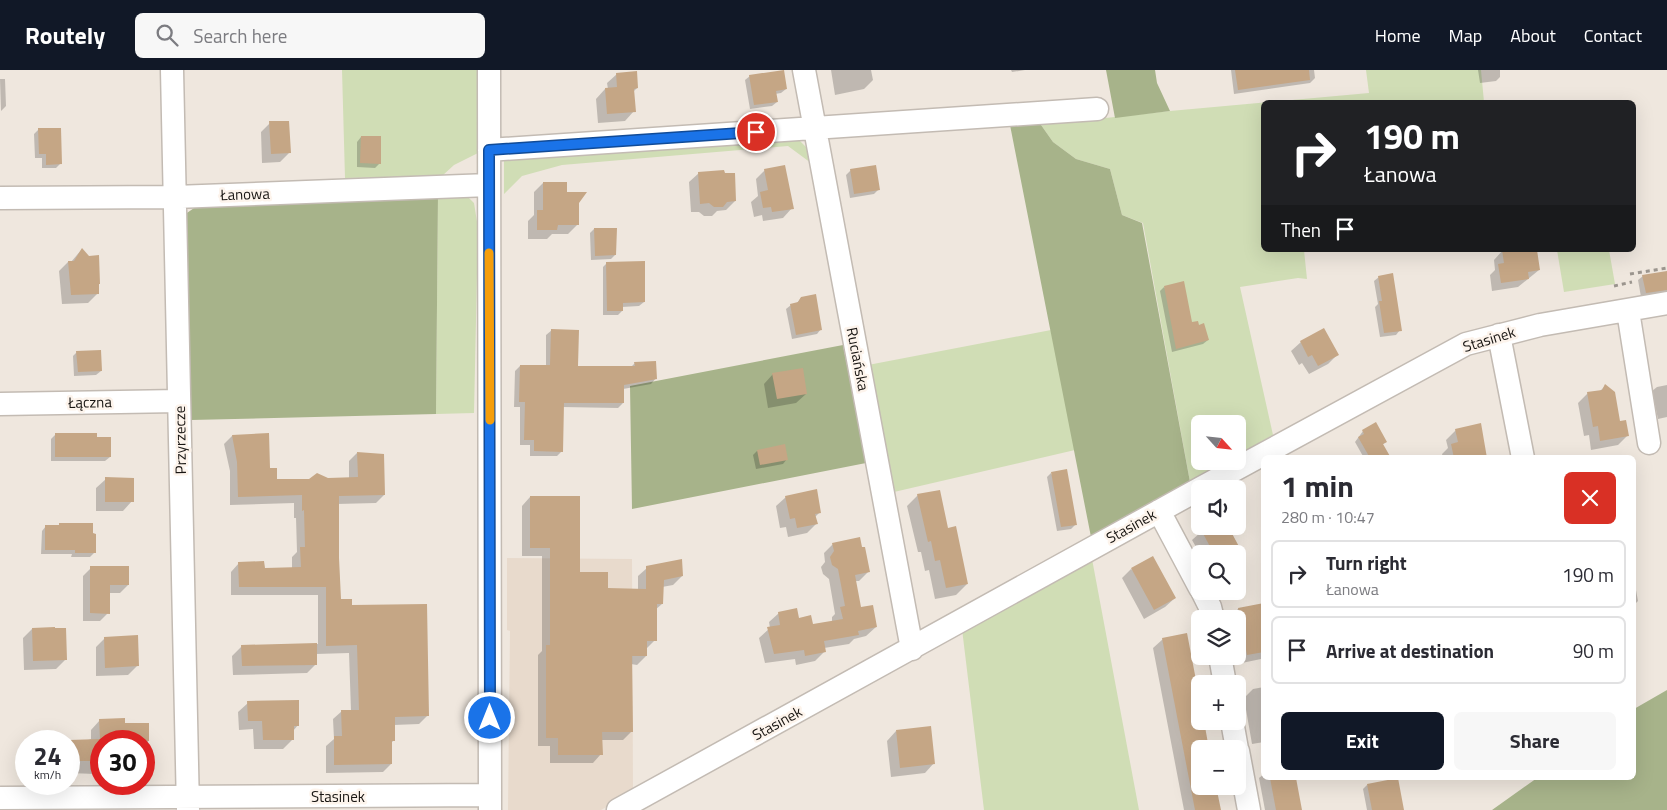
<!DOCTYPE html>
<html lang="en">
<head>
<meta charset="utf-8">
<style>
	:root { --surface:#fff; --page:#f7f7f7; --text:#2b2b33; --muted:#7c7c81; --line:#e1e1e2; --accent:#111827 }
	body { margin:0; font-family:"Titillium Web",sans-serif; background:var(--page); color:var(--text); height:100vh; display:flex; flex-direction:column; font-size:19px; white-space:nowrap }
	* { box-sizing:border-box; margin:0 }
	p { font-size:16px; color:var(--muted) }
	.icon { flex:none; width:28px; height:28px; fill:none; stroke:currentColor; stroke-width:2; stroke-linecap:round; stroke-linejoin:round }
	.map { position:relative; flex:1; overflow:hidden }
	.sheet { position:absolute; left:1261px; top:385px; width:375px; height:325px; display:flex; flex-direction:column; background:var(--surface); border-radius:8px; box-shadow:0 5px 20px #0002 }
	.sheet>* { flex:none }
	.top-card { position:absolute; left:1261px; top:30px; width:375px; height:152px; border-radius:8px; box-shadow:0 5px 20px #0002; background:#202124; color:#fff; overflow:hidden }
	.needle { width:32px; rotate:117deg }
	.tools { position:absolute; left:1191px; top:345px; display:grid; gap:10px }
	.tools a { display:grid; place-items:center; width:55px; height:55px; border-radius:8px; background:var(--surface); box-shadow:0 5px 20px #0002; font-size:25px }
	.speed { position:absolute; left:15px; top:660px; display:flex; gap:10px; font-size:25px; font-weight:700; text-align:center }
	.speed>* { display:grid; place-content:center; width:65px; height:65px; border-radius:50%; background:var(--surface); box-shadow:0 5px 20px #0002; line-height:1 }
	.speed small { font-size:12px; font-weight:400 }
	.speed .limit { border:8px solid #d22; background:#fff; color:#111 }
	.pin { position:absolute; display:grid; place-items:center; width:42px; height:42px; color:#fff; margin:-21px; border:2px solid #fff; border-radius:50%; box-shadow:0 1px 5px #0007 }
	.me { position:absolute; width:55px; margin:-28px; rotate:0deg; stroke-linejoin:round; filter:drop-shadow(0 0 4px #0008) }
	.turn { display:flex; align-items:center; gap:18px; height:105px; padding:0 20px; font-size:22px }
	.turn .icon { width:65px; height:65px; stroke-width:2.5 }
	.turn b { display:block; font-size:35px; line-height:42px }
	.then { display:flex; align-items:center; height:48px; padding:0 20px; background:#0003; gap:10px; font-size:19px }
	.round { display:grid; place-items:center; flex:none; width:52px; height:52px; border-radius:8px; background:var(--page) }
	.headline { display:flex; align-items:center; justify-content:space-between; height:85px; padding:0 20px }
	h1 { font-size:30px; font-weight:700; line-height:38px }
	.action { display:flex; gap:10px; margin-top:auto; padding:10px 20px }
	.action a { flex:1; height:58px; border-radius:8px; background:var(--accent); color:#fff; font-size:20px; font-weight:700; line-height:58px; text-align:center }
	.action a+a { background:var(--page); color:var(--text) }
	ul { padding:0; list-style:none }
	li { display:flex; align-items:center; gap:15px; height:68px; margin:0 10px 8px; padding:0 10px; border:2px solid var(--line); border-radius:8px }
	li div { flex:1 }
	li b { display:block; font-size:19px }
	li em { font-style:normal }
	header { display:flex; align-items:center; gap:30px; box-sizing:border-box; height:70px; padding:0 25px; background:var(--accent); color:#fff }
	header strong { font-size:24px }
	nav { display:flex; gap:28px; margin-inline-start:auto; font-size:18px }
	.search { width:350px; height:45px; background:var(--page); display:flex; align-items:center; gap:12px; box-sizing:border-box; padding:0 18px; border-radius:8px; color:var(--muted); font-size:19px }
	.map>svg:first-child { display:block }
</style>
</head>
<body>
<header>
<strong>Routely</strong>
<div class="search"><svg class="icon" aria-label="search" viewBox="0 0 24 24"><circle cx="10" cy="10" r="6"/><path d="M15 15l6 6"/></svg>Search here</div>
<nav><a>Home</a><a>Map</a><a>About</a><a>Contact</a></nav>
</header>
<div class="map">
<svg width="1667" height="740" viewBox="0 0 1667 740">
	<rect width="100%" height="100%" fill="#efe7de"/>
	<path fill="#e8dacc" d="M507 488 632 489 633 722 601 740H508L510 561 507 560Z"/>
	<path fill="#d0ddb5" d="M342 0H479L478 83 454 95 442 106 345 108Z
		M1366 0H1481L1484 32H1264V180H1304L1307 209 1298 208 1240 217 1273 365 1238 385V354H1200V391H1227L1190 412 1143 153 1122 145 1110 99 1076 89 1053 72 1041 55 1170 41 1369 23Z
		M797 68 808 79 811 93 788 76 562 95 522 106 504 124V85Z
		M438 125 468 127 474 133 478 158 474 343 436 344Z
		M1557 180H1609L1615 214 1564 222Z
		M1051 260 1075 380 894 422 868 295Z
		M1092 489 1139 740H984L962 559Z"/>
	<path fill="#a7b38a" d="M1106 0H1155L1157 13 1170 41 1115 48Z
		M1010 55H1041L1053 72 1076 89 1110 99 1122 145 1142 153 1190 412 1091 467Z
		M438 125 436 344 191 350 184 145 197 136Z
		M843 275 866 393 632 439 630 316Z
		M1667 620V740H1492L1537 708H1634V639Z"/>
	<path fill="#0003" d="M831 0H871L873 10 864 19 835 25Z
		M1011 0H1025L1012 2Z
		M1231 0H1314L1315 8 1310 13 1234 24Z
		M1478 0H1500V7L1496 11 1480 13Z
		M617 4 637 18 633 22 634 41 625 51 598 53 596 29 605 19H608L607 13Z
		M750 6 786 19 781 23 775 24 777 32 772 36 750 39 745 10Z
		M0 9H5L6 36 1 41Z
		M270 53 289 83 280 92 262 93 261 62Z
		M39 59 60 94 56 98H42V88H35L34 64Z
		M361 67 380 93 375 98 357 97V72Z
		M765 100 792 138 783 148 763 151 762 145 754 147 751 132 758 126 756 109Z
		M851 100 878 120 874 124 850 128 846 105Z
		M699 103 735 131 726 140 717 141 712 146H704L699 142H691L689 112Z
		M543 113 566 123 578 133V154L568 164H552L547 169H528V151L534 145V122Z
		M594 159 615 185 611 189 591 190 590 163Z
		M82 179 98 215V223L88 233 62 234 59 201 68 192H71Z
		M1503 180H1523L1539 200 1518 217 1492 221 1490 205 1495 200 1494 190Z
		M607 193 644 232 639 236 622 237V241L618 245H603V197Z
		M1643 206 1667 208V222L1665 224 1641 227 1638 210Z
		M1379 207 1400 260 1396 265 1380 267 1375 237 1378 234 1374 211Z
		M1164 217 1192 253 1208 270 1203 274 1172 282 1160 221Z
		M801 228 821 259 817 264 792 269 786 239 791 235 796 234Z
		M552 260 577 297H631L635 293 656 308 651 314 623 319V333L618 338 562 337V381L557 386H530V375H520V337H514L515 301 520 296H546V265Z
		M1301 272 1338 284 1328 294 1309 304 1302 293 1299 295 1291 281Z
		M77 282 101 301 96 305 74 306 73 286Z
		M773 304 806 324 796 333 768 338 764 314Z
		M1667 315V347L1658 349 1652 321 1657 317Z
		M1605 316 1619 352 1627 366 1618 375 1591 380 1589 365 1584 366 1578 333 1588 323 1600 321Z
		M1456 360 1485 388H1443L1442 384 1448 378 1446 370Z
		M1363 361 1386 372 1382 375 1389 388H1364L1355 372Z
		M268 364 269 399 276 410 349 408V391L357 383 384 425 376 433 337 434 340 531 351 536 428 645 419 654 394 655V670L391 673V694L383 702 326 703V676L334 669 333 649 342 641H351L349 583 316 584V594L307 603 233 605 232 586 242 576 318 574V525H231V502L239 493 264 499 292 498V487L297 482 296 448H294V433L230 435V401L224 374 232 366Z
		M55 365 96 368 110 387 105 391H51V369Z
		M757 381 787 389 783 394 756 399 753 385Z
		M1051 403 1076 454 1071 459 1057 461 1047 407Z
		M106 409 132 431 123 441H96V418Z
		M918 425 947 459 967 514 956 525 935 529 929 500 925 501 921 482H918L907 436Z
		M530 427 579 503 607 520H638V506L647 498 682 506 673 515 662 517V534L655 540V570L646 579V586L637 595 631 594 632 661 623 670H601V684L593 693H550V676H538V585L542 581V486H522V436Z
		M786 427 820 442 815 447 816 454 807 463 788 467 786 457 780 458 776 436Z
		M1634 445 1636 456 1634 458Z
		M46 456 94 483 90 487H71L72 484H41L42 461Z
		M1227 456 1245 489 1238 497V484H1200L1192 470 1202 461Z
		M833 474 869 501 859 511H855L860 539 876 557 866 566 854 569 849 574 824 578V582L815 591 796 595 795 589 765 593 759 568 770 558 769 552 779 543 812 555 832 552V547L835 544 829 509 823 504 821 497 825 492 824 483Z
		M91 498 128 515 120 523H108V543L100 551H83V506Z
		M1131 499 1175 528 1165 537 1144 549 1122 508Z
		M1634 509 1638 531 1634 535Z
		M1262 535 1264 546V587L1261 589 1237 594 1236 586H1238V549H1229L1238 539Z
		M32 559 65 590 56 599 24 600 23 568Z
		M105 568 137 596 128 605 96 606V577Z
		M1163 569 1200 638V716L1219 740H1184L1153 578Z
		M1264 617V672L1252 674 1244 628 1253 619Z
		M248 633 298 655 293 661V669L283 679H254L253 659 239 660 238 642Z
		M100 650 124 654H148V681L144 685V671H101V698L95 704 69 703V671H38H86L91 669V660Z
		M896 661 934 693 925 703 891 707 887 671Z
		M1264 704V708H1294L1301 740H1265L1259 708Z
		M1367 715 1403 740H1367L1363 719Z"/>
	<path fill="#c5a685" d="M784 0 787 19 776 21 778 32 754 35 749 5Z
		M1235 0H1309L1310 10 1238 20Z
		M637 1 638 18 634 19 636 42 607 44 605 18 617 17 616 3Z
		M269 51H289L291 83 271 84Z
		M38 58H61L62 94 46 95V84H39Z
		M361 66H381V94L360 93Z
		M785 95 794 139 772 142 771 137 763 138 760 122 768 120 764 99Z
		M876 95 880 120 854 124 850 99Z
		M724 100 725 103H735L736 131 727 132 723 137H714L709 133 700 134 698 102Z
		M543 112H567V122H587L579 133V155H558L557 160H537V140H543Z
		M594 158H617L616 185 595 186Z
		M82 178 89 186 99 185 100 214H99V224L71 225 68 191H74Z
		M1502 180H1537L1540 200 1528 202 1529 209 1501 213 1498 194 1504 193Z
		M645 191V232L623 233V241H607L606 192Z
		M1667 201V220L1646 223 1642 205Z
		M1393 203 1402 261 1384 263 1379 231H1382L1378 206Z
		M1184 211 1192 252 1198 251 1199 255 1204 253 1209 270 1176 279 1164 216Z
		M816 224 822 260 796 265 790 234 798 232 801 227Z
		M1324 258 1339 285 1318 296 1312 285 1308 287 1300 271Z
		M551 259 579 260 578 296H635L634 292 656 291 657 309 624 315V333H564L563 382 534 381V370H524L525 332H519L520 295H550Z
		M101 280 102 301 78 302 76 281Z
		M803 298 807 324 777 329 772 303Z
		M1605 314 1615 322 1620 351 1626 350 1629 366 1600 371 1598 356 1593 357 1587 322 1602 320Z
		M1376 352 1387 372 1383 374 1391 388H1370L1358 367 1364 364 1362 360Z
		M1481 353 1487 388H1454L1451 374 1458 372 1455 359Z
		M55 363H97V367H111V387H55Z
		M269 363 270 398H277V409H309L317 403 328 408 358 407 357 382 384 384 385 425 339 426V488L341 529H352V535L427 534 429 646 395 647V671H392V694L334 695V666H342L341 640H359L357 575 326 576V517H239L238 492 264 491 265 498 301 497 300 477H305L304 440 302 441V425L238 427 237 392 232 365Z
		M785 374 788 390 760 395 757 380Z
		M1067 399 1077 455 1061 457 1051 402Z
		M105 407 134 408V432H105Z
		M817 419 821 443 815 444 818 454 797 458 795 448 790 449 785 426Z
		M940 420 948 458 956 456 968 514 946 518 940 490 935 491 931 471 928 472 917 424Z
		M530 426H580V502H608V518L646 519V496L682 489 683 506 664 510 663 534H657V571H647V586H632L633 662H602L603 685H558V668H546V575H550V478H530Z
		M59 453H93V463L96 464V483H75V480H45V455H59Z
		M1199 456H1228L1243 484H1214Z
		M860 467 862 477H865L870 502 855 505 861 537 873 535 877 557 858 561 859 565 824 571 826 582 805 586 804 580 774 584 767 557 780 555 778 542 797 538 799 548 811 545 813 554 843 549 840 537 845 536 838 499 832 495 830 487 834 481 832 473Z
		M1153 486 1176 528 1154 540 1131 498Z
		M90 496H129V515H110V544L90 543Z
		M1264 533V582L1247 585 1238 538Z
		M55 557V558H66L67 590 33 591 32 558Z
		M1187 563 1200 631V651H1204L1209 679H1200V716H1216L1221 740H1195L1162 568Z
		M138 565 139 596 105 598 104 567Z
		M317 573V595L242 596 241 575Z
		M299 630V656H294V670H263L262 651H248L247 631Z
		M125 648V653H149V671H101V691H69V670L100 669 99 649Z
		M931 656 935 694 900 698 896 660Z
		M1270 708H1296L1302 740H1276Z
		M1398 708 1404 740H1372L1367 714Z"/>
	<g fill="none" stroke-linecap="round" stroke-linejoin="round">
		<defs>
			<path id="minor" d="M172 0 188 740
				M489 0 490 740
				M804 0 912 579
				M489 80 1097 39
				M0 128 175 127 489 115
				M1628 241 1649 373
				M1499 265 1523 388
				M0 334 179 331
				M1159 441 1200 518
				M1202 521 1210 537 1213 549
				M1220 586 1225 614
				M1232 651 1237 679
				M1238 681 1249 740
				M0 728 489 725
				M618 740 1201 418 1466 274 1540 255 1667 233"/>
		</defs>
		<use href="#minor" stroke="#c3bbb3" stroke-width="25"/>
		<path stroke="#9b958e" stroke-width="3" stroke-dasharray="4 4" stroke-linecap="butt" d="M1630 204 1667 198
			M1614 216 1632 212"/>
		<use href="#minor" stroke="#fff" stroke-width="22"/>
	</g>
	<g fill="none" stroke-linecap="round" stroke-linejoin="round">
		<defs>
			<path id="route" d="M490 648 489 80 756 62"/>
		</defs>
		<use href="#route" stroke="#114b97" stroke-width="12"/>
		<use href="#route" stroke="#1a73e8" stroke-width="9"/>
		<path stroke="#f59e0b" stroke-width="9" d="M489 183 490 350"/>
	</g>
	<g text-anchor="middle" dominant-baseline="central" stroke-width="5" stroke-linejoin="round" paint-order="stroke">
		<g font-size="15" fill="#181512" stroke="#fdf4ec">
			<text transform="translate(245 124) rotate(-2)">Łanowa</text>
			<text transform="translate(1489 269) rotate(-17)">Stasinek</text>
			<text transform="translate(858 289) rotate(79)">Ruciańska</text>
			<text transform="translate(90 332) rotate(-1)">Łączna</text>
			<text transform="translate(180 370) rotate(-91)">Przyrzecze</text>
			<text transform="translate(1131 456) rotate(-29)">Stasinek</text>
			<text transform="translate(777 653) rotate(-29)">Stasinek</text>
			<text x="338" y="726">Stasinek</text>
		</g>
	</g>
</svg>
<div class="tools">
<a><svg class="needle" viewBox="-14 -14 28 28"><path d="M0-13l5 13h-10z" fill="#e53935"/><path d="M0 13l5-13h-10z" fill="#7c7c81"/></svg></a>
<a><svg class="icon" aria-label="sound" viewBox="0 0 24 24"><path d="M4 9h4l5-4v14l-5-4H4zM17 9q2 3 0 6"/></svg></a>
<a><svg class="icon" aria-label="search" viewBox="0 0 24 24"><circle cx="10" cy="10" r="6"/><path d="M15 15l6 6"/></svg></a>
<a><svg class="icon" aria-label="layers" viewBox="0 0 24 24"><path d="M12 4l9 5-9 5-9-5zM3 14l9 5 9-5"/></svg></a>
<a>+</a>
<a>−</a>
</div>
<div class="speed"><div>24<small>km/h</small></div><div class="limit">30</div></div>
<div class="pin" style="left:756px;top:62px;background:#d93025"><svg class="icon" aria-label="arrive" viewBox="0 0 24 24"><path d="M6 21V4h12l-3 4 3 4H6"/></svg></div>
<svg class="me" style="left:490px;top:648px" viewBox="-20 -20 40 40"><circle r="17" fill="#1a73e8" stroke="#fff" stroke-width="3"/><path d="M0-11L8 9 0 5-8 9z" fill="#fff"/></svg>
<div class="top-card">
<div class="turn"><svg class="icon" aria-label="right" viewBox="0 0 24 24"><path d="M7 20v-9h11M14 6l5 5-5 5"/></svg><div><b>190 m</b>Łanowa</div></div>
<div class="then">Then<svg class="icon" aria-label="arrive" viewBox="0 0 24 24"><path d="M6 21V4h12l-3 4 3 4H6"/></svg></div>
</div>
<section class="sheet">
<div class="headline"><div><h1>1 min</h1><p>280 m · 10:47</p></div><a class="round" style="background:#d93025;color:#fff"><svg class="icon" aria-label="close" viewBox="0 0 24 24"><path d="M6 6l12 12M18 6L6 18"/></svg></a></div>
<ul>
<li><svg class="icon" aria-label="right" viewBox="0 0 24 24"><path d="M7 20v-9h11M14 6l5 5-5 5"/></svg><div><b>Turn right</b><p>Łanowa</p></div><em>190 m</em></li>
<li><svg class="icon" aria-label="arrive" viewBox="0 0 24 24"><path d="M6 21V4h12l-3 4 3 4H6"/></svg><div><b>Arrive at destination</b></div><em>90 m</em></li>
</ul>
<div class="action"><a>Exit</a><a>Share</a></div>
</section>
</div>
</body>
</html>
